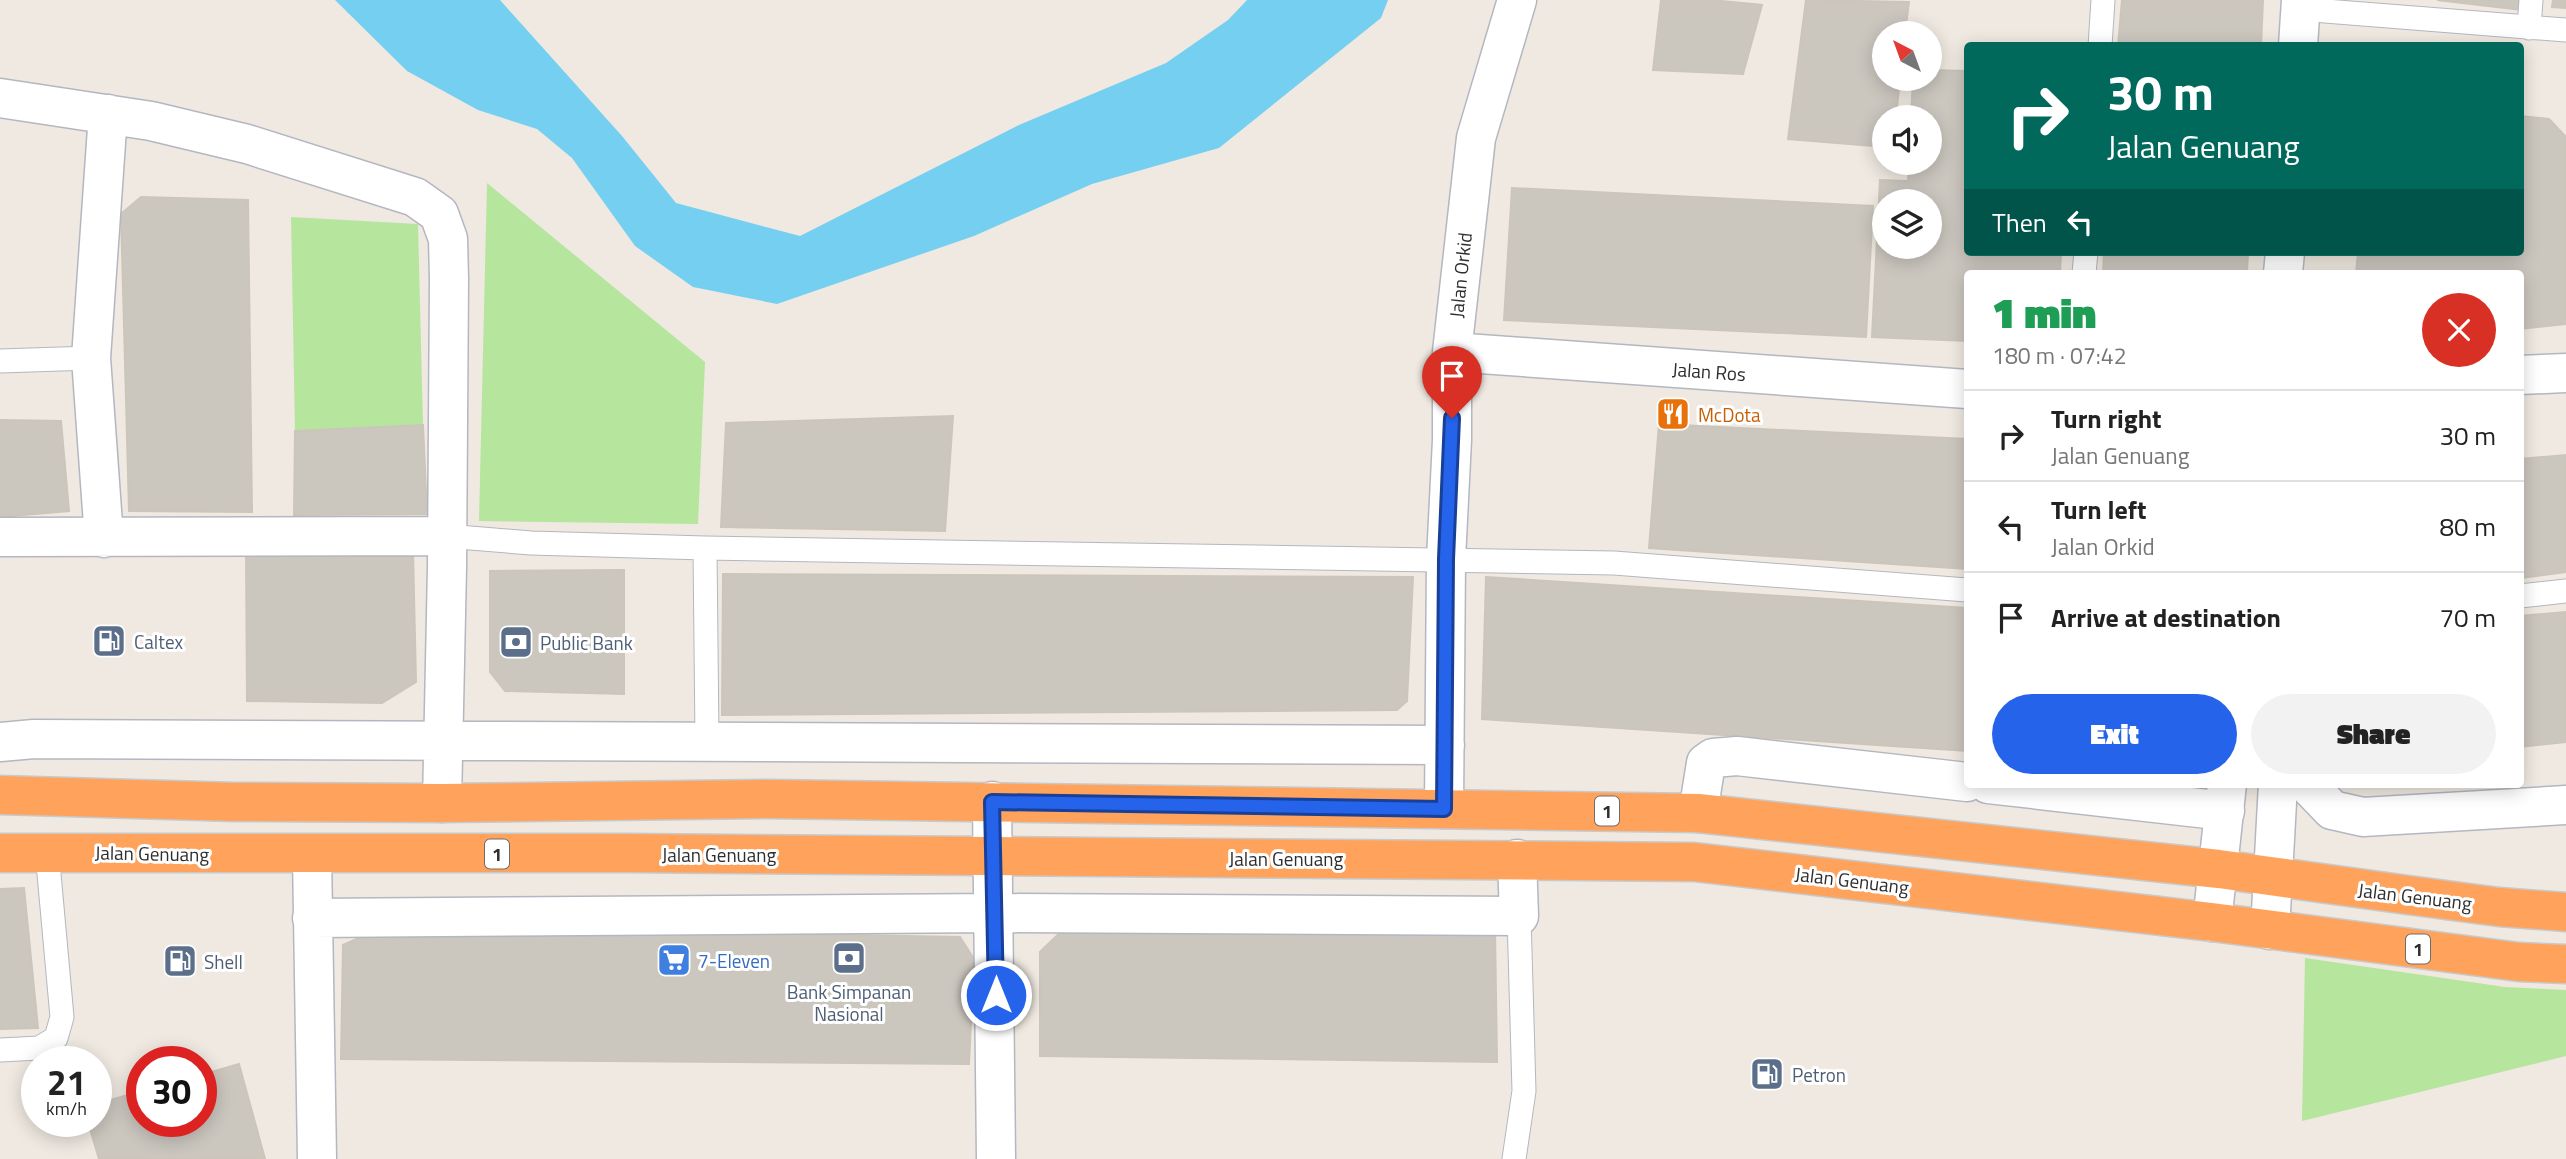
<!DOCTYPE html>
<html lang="en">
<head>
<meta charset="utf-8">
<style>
	:root { --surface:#fff; --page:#f2f2f2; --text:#222; --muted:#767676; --line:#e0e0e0; --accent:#2563eb }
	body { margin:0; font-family:"Titillium Web",sans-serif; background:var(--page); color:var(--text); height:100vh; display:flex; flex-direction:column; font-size:26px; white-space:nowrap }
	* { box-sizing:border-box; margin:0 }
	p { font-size:23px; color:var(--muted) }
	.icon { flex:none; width:38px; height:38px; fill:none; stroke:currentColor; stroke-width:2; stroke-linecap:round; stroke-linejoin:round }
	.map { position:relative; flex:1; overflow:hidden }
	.side { position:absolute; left:1964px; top:270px; width:560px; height:518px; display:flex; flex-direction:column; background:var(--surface); border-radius:7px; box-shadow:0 4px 18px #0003 }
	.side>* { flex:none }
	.top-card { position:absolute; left:1964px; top:42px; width:560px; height:214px; border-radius:7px; box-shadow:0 4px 18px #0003; background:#00695c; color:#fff; overflow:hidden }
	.needle { width:46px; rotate:319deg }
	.fabs { position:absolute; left:1872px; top:21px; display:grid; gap:14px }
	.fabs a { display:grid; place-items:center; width:70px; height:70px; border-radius:50%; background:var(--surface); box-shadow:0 4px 18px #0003; font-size:35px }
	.speed { position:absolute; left:21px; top:1046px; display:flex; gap:14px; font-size:35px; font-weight:700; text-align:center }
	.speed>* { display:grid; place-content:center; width:91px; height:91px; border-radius:50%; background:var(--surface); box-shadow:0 4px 18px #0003; line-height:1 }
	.speed small { font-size:18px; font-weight:400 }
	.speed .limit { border:10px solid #d22; background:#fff; color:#111 }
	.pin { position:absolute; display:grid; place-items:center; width:60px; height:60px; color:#fff; margin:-72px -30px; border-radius:50% 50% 50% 0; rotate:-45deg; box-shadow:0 0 7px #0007 }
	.pin .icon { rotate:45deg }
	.me { position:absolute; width:77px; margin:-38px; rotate:0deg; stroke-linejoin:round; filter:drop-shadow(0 0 5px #0008) }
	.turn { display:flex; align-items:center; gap:24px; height:147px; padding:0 28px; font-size:32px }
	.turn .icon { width:91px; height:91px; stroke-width:2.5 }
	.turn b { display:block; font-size:49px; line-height:60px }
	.then { display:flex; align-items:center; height:66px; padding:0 28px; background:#0003; gap:14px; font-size:26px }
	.round { display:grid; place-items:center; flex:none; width:74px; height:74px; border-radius:37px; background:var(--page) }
	.head { display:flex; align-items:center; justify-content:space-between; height:119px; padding:0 28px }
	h1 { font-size:42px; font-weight:800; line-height:52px; color:#1e9e55 }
	.primary-button { display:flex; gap:14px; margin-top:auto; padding:14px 28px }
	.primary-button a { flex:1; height:80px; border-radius:42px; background:var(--accent); color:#fff; font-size:28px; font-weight:800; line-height:80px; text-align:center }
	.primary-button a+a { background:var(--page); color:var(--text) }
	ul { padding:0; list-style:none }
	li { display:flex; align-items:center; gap:21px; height:91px; padding:0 28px; border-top:2px solid var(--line) }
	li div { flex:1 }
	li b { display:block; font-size:26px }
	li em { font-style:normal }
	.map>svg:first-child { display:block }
</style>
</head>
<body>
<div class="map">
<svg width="2566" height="1159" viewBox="0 0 2566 1159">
	<rect width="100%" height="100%" fill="#efe9e1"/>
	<path fill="#b6e59e" d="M487 183 705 362 698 524 479 521Z
		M291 217 418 224 423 425 295 431Z
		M2305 958 2505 987 2566 990V1056L2302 1121Z"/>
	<path fill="#75cff0" d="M335 0H500L622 136 676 203 800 236 1019 125 1166 63 1228 20 1247 0H1388L1381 18 1219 148 1092 184 974 236 777 304 693 287 635 246 572 158 537 129 478 110 407 71Z"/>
	<path fill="#cbc7bf" stroke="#cbc5ba" stroke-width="2" fill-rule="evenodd" d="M1661 0H1711L1762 5 1743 74 1653 70Z
		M1806 0 1909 2 1905 33H1885V79H1900L1896 117H1885V147L1788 139Z
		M2122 0H2263L2261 46H2118Z
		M2437 0H2522L2521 10Z
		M2553 0H2566V8L2552 7Z
		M1930 70 1967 71V252H2061L2060 273H1967V341L1872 337 1880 180 1908 181 1909 163H1930V117H1911L1913 79H1930ZM1885 201H1930V247H1885Z
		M2520 116 2549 119 2566 137V324L2520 329V273H2356L2358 252H2520Z
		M1512 188 1873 206 1866 337 1504 320Z
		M141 197 248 200 252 512 129 511 121 214Z
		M2104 252H2248L2247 273H2103Z
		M953 416 945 531 721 527 726 423Z
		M0 420 61 421 69 511 0 517Z
		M1659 424 1967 439V569L1649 548Z
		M423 425 427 514 294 515 295 431Z
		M2566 455V572L2520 578V459Z
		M246 551H413L416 682 382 703 247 701Z
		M624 570V694L505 691 490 672V571Z
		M723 574 1413 577 1407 701 1397 710 722 715Z
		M1486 577 1967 608V751L1482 719Z
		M2566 612V742L2520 747V616Z
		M24 888 38 1028 0 1029V889Z
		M1069 924 1495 929 1497 1062 1040 1056V952Z
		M384 927 960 937 974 959 969 1064 341 1059 343 945Z
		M239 1064 265 1159H99L88 1122H96V1104L142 1091V1122H201V1075Z"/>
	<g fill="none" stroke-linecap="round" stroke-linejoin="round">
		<defs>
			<path id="lane" d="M2300 9 2566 30
				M2529 28 2531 0
				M2100 46 2103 0
				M2084 273 2086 252
				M0 361 91 358
				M446 536 531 543 705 548 1614 563 1967 590
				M705 548 707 741
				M2520 596 2566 591
				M0 1050 39 1048 56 1038 62 1017 47 852
				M1514 1159 1524 1091 1519 916"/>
			<path id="street" d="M0 98 151 121 247 144 415 197 439 214 448 239 449 279 447 567 442 803
				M1452 352 1967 389
				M2520 375 2566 373
				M0 537 446 536
				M104 538 91 358 108 114
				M0 742 34 739 1445 745
				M1988 784 2225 811
				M2307 784 2332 810 2363 817 2566 805
				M992 801 996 1159
				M1444 809 1446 559 1452 440V352L1476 138 1517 0
				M1698 813 1706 763 1713 758 1737 756 1967 782
				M312 855 317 1159
				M312 918 995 913 1519 916 1517 859"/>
			<path id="secondary" d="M2298 46 2301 0
				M2283 273 2285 252
				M2212 922 2227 784
				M2270 930 2278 784"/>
			<path id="highway" d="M0 795 235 802 442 803 769 799 1698 813 2219 869 2408 895 2499 907 2566 912
				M0 853H628L1694 862 2212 922 2519 962 2566 964"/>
		</defs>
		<use href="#lane" stroke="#b4b7c1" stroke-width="25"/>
		<use href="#street" stroke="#b4b7c1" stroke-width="41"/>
		<use href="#secondary" stroke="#b4b7c1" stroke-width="41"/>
		<use href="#highway" stroke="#c9c9c9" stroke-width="41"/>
		<use href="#lane" stroke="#fff" stroke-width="23"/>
		<use href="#street" stroke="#fff" stroke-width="38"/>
		<use href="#secondary" stroke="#fff" stroke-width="38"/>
		<use href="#highway" stroke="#ffa35c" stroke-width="38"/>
	</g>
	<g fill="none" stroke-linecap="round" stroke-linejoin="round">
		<defs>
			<path id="route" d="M996 995 992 802 1444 809 1446 559 1452 418"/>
		</defs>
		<use href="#route" stroke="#184099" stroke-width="18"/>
		<use href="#route" stroke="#2563eb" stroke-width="12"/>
	</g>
	<defs>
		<symbol id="restaurant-square" viewBox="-11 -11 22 22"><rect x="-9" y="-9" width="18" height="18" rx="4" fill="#e8710a" stroke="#fff"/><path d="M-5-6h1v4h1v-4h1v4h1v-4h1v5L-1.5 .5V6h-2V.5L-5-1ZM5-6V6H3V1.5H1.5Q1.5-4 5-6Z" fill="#fff"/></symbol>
		<symbol id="fuel-square" viewBox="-11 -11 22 22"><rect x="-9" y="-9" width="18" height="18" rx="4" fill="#5c6f8a" stroke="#fff"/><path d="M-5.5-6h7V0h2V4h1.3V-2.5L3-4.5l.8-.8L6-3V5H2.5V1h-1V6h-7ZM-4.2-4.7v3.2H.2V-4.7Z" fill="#fff"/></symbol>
		<symbol id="bank-square" viewBox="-11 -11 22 22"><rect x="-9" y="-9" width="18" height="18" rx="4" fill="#5c6f8a" stroke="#fff"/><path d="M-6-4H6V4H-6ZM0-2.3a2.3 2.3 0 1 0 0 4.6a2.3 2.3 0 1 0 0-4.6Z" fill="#fff"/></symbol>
		<symbol id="supermarket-square" viewBox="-11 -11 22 22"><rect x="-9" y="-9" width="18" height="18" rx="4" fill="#3f7fe0" stroke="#fff"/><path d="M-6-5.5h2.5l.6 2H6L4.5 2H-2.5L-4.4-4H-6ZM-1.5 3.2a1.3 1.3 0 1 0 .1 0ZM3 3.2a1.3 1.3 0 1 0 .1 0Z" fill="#fff"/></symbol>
	</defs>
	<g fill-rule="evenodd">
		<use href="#restaurant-square" x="1654" y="395" width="38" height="38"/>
		<use href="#fuel-square" x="90" y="622" width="38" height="38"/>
		<use href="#bank-square" x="497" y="623" width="38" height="38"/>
		<use href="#bank-square" x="830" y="939" width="38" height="38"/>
		<use href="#supermarket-square" x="655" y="941" width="38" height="38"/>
		<use href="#fuel-square" x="161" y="942" width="38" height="38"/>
		<use href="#fuel-square" x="1748" y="1055" width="38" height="38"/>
	</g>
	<g text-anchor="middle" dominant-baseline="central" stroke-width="6" stroke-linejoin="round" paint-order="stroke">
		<g fill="#fff" stroke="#6d6d6d" stroke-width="2">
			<rect x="1595" y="796.5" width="24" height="29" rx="5"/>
			<rect x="485" y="839.5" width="24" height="29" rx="5"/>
			<rect x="2406" y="934.5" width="24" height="29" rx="5"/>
		</g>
		<g font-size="18" font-weight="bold" fill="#2e2e2e">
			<text x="1607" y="811">1</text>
			<text x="497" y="854">1</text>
			<text x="2418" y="949">1</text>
		</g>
		<g font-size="19" fill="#2e2e2e" stroke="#fff">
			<text transform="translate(1460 275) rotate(-84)">Jalan Orkid</text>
			<text transform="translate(1709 371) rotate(4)">Jalan Ros</text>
			<text transform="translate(152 853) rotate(1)">Jalan Genuang</text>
			<text x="719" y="854">Jalan Genuang</text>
			<text x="1286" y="858">Jalan Genuang</text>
			<text transform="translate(1852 880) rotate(7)">Jalan Genuang</text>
			<text transform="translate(2415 896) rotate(7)">Jalan Genuang</text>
		</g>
		<g font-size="19" fill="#c56008" stroke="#fff" text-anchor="start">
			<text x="1698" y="414">McDota</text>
		</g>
		<g font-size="19" fill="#4e5e75" stroke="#fff" text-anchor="start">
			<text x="134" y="641">Caltex</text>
			<text x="540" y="642">Public Bank</text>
			<text x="204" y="961">Shell</text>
			<text x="849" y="991" text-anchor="middle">Bank Simpanan<tspan x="849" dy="22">Nasional</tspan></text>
			<text x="1792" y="1074">Petron</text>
		</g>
		<g font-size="19" fill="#366cbe" stroke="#fff" text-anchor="start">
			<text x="698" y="960">7-Eleven</text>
		</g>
	</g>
</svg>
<div class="fabs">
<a><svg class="needle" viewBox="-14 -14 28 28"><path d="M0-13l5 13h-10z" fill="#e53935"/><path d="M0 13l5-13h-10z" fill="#767676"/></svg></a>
<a><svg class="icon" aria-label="sound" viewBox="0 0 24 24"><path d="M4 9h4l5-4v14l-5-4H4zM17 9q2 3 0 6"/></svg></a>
<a><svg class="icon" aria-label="layers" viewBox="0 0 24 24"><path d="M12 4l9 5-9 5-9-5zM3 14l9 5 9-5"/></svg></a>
</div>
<div class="speed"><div>21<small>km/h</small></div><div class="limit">30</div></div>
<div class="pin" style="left:1452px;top:418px;background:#d93025"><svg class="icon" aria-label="arrive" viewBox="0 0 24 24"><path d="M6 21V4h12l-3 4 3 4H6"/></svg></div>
<svg class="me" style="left:996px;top:995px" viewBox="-20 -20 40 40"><circle r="17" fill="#2563eb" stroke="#fff" stroke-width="3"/><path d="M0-11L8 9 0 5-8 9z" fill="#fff"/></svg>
<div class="top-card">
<div class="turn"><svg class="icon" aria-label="right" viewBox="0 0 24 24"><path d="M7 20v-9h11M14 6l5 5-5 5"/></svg><div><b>30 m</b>Jalan Genuang</div></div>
<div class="then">Then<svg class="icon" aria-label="left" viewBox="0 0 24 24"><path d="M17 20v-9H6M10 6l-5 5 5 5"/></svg></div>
</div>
<section class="side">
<div class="head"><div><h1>1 min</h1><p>180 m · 07:42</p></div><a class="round" style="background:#d93025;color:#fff"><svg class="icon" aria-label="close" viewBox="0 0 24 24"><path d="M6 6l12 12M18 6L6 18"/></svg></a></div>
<ul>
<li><svg class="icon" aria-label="right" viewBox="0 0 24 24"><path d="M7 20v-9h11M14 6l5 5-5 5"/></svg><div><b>Turn right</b><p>Jalan Genuang</p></div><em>30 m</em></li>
<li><svg class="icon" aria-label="left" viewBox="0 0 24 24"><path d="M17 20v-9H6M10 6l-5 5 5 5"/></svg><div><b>Turn left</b><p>Jalan Orkid</p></div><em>80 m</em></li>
<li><svg class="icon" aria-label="arrive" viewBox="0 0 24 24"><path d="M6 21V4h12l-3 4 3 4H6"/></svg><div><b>Arrive at destination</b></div><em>70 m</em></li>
</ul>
<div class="primary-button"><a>Exit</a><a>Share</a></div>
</section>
</div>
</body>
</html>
